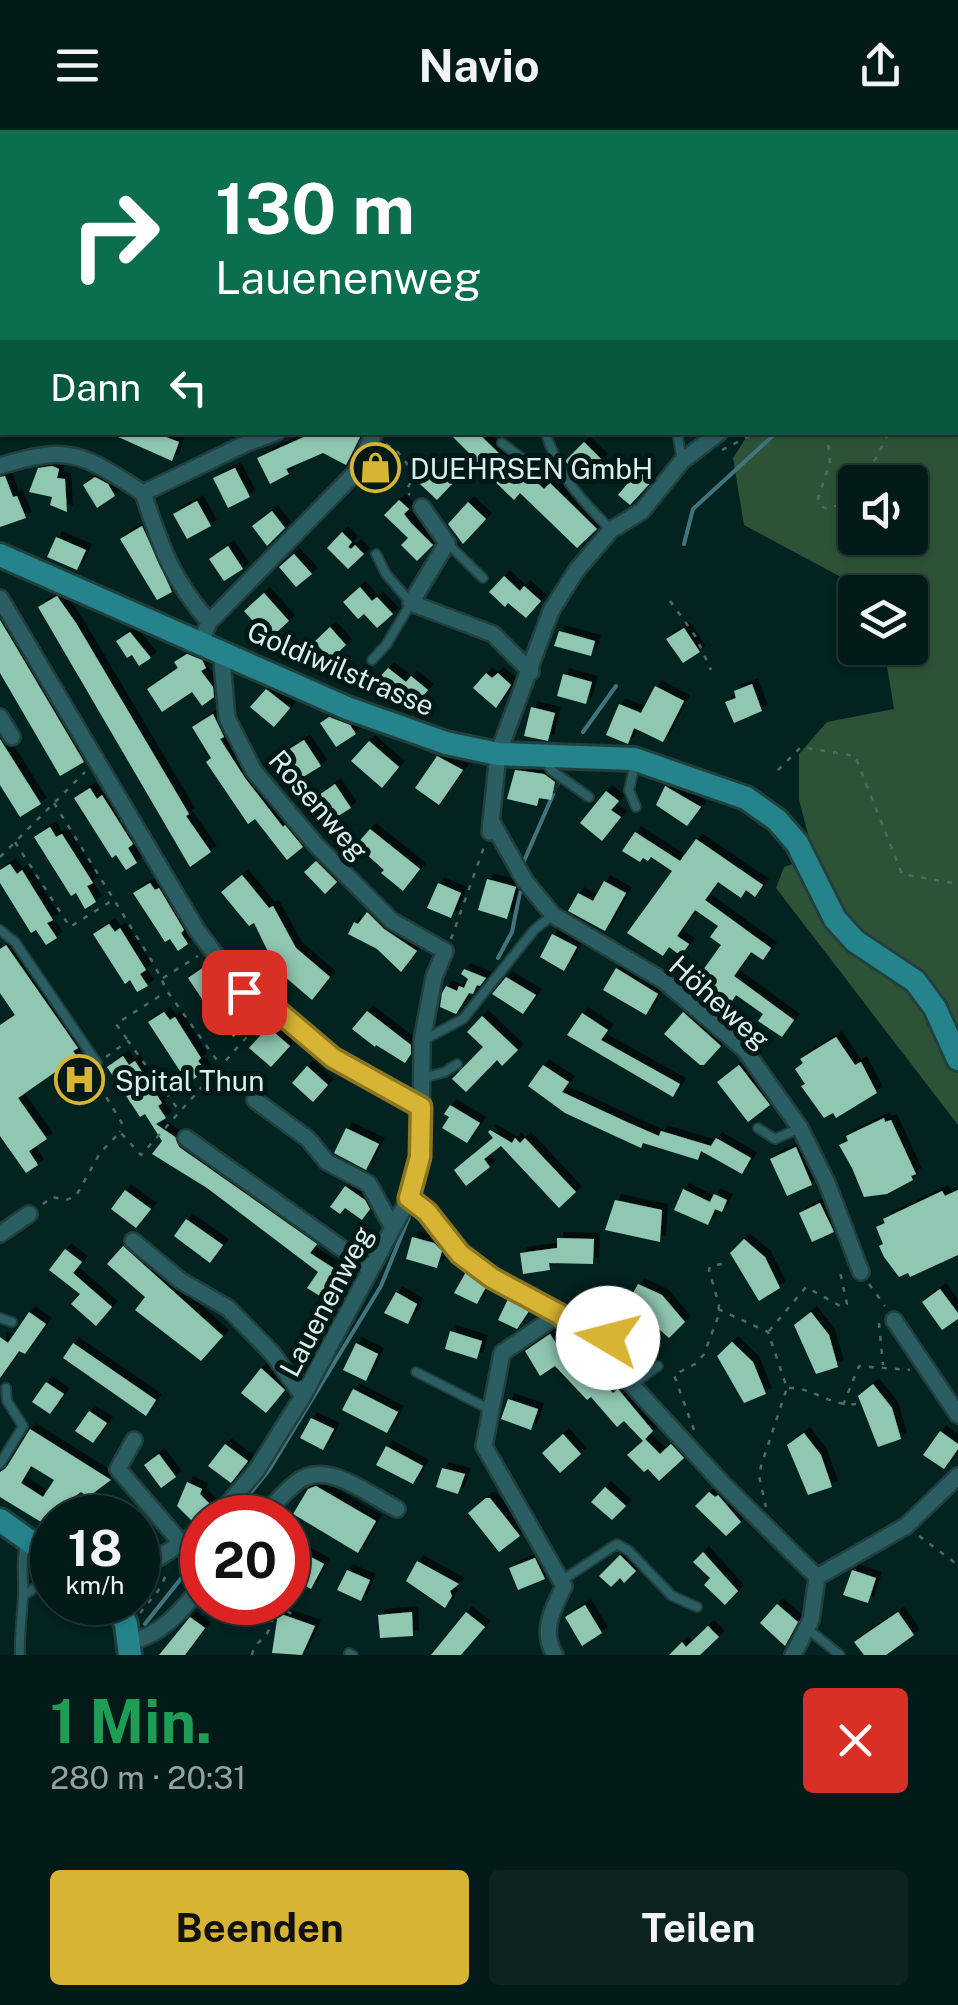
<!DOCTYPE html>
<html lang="de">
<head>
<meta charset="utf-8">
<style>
	:root { --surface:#021a18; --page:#0c2321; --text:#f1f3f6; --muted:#96a1a2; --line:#233837; --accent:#d7b434 }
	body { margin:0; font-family:"Public Sans",sans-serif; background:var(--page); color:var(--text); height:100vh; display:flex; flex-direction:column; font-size:38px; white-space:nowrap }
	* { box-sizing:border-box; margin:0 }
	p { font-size:32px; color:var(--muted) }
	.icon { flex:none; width:55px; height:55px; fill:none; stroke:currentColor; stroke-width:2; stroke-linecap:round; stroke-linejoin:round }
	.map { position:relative; height:1525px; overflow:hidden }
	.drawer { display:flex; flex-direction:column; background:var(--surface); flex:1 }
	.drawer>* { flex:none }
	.top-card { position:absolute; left:0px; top:0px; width:960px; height:305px; box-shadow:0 2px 8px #0004,0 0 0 2px var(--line); background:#0b6e4f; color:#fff; overflow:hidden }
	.buttons { position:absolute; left:838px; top:335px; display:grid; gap:20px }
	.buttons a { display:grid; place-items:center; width:90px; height:90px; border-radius:10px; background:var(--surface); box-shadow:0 2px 8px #0004,0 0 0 2px var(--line); font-size:50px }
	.speed { position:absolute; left:30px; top:1365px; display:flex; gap:20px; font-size:50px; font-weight:700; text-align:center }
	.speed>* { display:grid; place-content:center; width:130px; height:130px; border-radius:50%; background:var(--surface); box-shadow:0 2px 8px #0004,0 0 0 2px var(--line); line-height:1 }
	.speed small { font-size:25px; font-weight:400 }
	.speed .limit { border:15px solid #d22; background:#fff; color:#111 }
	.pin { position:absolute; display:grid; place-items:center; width:85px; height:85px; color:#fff; margin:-42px; border-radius:20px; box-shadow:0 5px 15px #0006 }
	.me { position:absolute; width:110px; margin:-55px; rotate:278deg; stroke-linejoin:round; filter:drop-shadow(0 0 8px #0008) }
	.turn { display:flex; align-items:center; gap:35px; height:210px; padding:0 50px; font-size:45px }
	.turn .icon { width:130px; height:130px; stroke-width:2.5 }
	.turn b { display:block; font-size:70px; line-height:85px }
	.then { display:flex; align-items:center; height:95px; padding:0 50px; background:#0003; gap:20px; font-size:38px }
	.round { display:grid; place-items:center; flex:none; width:105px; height:105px; border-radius:10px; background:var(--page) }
	.overview { display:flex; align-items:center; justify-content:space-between; height:170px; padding:0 50px }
	h1 { font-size:60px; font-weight:700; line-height:75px; color:#1e9e55 }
	.button { display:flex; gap:20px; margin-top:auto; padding:20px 50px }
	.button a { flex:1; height:115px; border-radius:10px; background:var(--accent); color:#111; font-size:40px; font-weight:700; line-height:115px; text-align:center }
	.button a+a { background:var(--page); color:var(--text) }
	header { display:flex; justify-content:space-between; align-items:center; height:130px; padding:0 50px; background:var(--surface); font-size:45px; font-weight:700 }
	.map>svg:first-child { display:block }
</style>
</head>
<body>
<header><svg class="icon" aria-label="menu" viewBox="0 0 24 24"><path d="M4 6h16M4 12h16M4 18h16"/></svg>Navio<svg class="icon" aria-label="share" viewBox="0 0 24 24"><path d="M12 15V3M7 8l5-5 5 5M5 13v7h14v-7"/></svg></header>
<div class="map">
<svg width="958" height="1525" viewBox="0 0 958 1525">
	<defs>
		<filter id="shadow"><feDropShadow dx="6" dy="-6" stdDeviation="0" flood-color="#0009"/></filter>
	</defs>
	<rect width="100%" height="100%" fill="#022320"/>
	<path fill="#2e5235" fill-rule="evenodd" d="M915 0H958V995L776 758 784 737 814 727 799 670V624L827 592 894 579 884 518H910V462H869L744 395 733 328 749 303 958 302V2ZM855 352H910V408H855Z"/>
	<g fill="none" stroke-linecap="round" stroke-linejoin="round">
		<path stroke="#427480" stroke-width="4" d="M958 121V120
			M684 414 693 379 777 302
			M583 602 616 556
			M524 731 559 651
			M498 828 512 802 520 762
			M429 1001 430 971
			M230 1388 269 1340 381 1156 409 1087
			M145 1494 202 1422"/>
	</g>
	<path fill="#90c7b0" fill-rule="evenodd" filter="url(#shadow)" d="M107 302H153L179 312 172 331Z
		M315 302H351L360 307 346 335 323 323 286 339 289 344 270 354 257 328Z
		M448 302H477L512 336 515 332 544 359 550 353 597 399 577 418 520 363 514 370 486 343 483 347 464 329 470 324Z
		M584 312 602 330 583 350 565 331Z
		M631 333 652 351 630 375 618 365 632 348 624 341Z
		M52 336 59 339 57 348 65 349 67 382 50 375 52 367 29 362 38 338Z
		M235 338 250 367 228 378 213 348Z
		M435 338 452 354 437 370 420 354Z
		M5 346 13 367 17 366 26 388 0 397V347Z
		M95 347 108 354 115 366 97 378 83 355Z
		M399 370 409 379 404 384 411 393 433 415 417 431 401 415 408 408 384 385Z
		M197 371 211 396 187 409 173 384Z
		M468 372 486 389 463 414 448 394Z
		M272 381 285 398 267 416 252 396Z
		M142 396 172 462 157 470 120 409Z
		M342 402 352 412 348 417 351 419 355 415 364 424 348 439 327 418Z
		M56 407 86 420 77 440 47 427Z
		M228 416 243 439 224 451 209 429Z
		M294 424 312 444 296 457 279 437Z
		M504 446 520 461 524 456 541 471 526 488 508 473 505 477 489 462Z
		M360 457 372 471 377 467 393 484 377 498 364 484 358 489 343 472Z
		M264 463 289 491 269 509 244 481Z
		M57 466 76 493 189 684 186 686 211 722 190 737 38 477Z
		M0 490 84 632 60 646 0 543Z
		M330 497 346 515 331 529 314 512Z
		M684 498 700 522 683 533 666 509Z
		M559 501 595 511 591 526 554 516Z
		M130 502 151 528 139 536 132 525 127 528 116 511Z
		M187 524 202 530 206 538 201 541 213 557 214 567 202 576 192 562 162 582 147 559 178 538 174 532Z
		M388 538 406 552 411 546 428 560 415 575 400 562 394 569 375 552Z
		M486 543 492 548 498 543 511 555 496 578 473 558Z
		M563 544 592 552 586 574 557 566Z
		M752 554 762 581 734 593 725 572 736 568 734 561Z
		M655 556 684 571 663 612 634 598 628 614 606 605 619 574 641 583Z
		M266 559 290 578 274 597 250 577Z
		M531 577 555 583 548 611 524 606Z
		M213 584 224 607 220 609 245 648 283 697 285 695 303 717 287 730 255 689 248 694 206 632 211 628 192 597Z
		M329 587 350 595 356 604 336 617 320 593Z
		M0 609 41 674 20 687 0 655Z
		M304 610 321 636 300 649 283 623Z
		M369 611 399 637 382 658 351 631Z
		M437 626 463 640 439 675 415 658Z
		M515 640 544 644 555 652 551 670 539 668 537 676 507 669Z
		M335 654 351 678 332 690 326 681 318 686 309 672Z
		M665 656 701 677 687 696 656 675Z
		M90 658 97 669 102 665 133 714 128 718 137 733 126 740 116 725 112 728 74 668Z
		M606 661 619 671 611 680 621 687 602 711 580 693Z
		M50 697 56 707 62 704 93 753 87 756 96 772 85 779 76 763 71 766 34 707Z
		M370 699 420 739 403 761 381 743 384 740 356 715Z
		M635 702 680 731 696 709 763 755 755 767 746 760 741 768 718 752 705 770 771 818 763 830 751 822 734 846 794 890 782 907 758 891 763 884 736 865 730 874 695 851 721 815 710 807 718 796 695 780 677 806 689 814 681 826 669 817 663 826 627 803 672 741 651 727 648 731 643 728 640 732 622 721Z
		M316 731 337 752 325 764 304 742Z
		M10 734 17 744 22 740 53 790 47 793 57 808 46 815 36 800 31 803 0 753V740Z
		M242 745 269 778 273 776 296 818 330 847 312 870 277 840 254 793 249 796 221 762Z
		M487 749 516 757 507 789 478 780Z
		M604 751 626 763 605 801 568 781 578 763 593 771Z
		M150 753 155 760 159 758 184 800 181 803 188 814 178 821 170 809 165 812 133 763Z
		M438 753 461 763 451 788 427 778Z
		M367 782 384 799 417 821 401 842 377 819 348 804 354 792 358 794Z
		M109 794 115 802 120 798 146 840 140 844 148 856 137 862 130 850 125 854 93 804Z
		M552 804 577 817 564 841 540 827Z
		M6 815 78 918 73 921 77 927 18 968 47 1009 29 1021 38 1035 26 1043 0 1006V895L15 885 0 863V819Z
		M204 837 210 845 214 842 242 883 238 886 246 898 233 907 225 893 220 896 188 848Z
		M616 838 658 864 646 885 603 860Z
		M464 839 486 848 480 856 477 855 473 864 469 863 456 884 440 877 442 863 446 856 457 861 459 856 464 858 468 849 461 844Z
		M506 847 536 865 523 884 492 864Z
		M367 881 411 915V924L405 933 376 915 375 917 352 899Z
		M164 882 170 890 175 887 201 928 198 931 206 941 192 950 185 938 180 941 148 892Z
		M683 882 721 916 704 935H700L664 904Z
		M582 883 608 900 601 910 680 954 673 967 567 905Z
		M482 886 518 920 502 936 497 930 466 962 452 949 483 917 467 902Z
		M268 897 290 916 271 937 249 918Z
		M836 907 855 935 861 932 877 963 836 988 833 983 824 988 801 956 805 954 795 939 803 933 800 929Z
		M123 926 129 935 135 931 162 973 158 976 166 988 156 994 175 1007 179 1017 317 1114 310 1123 338 1141 334 1148 343 1154 331 1173 307 1158 318 1142 207 1058 152 1024 162 1011 145 984 140 987 107 937Z
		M543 935 569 952 562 962 629 993 659 1006 661 1001 711 1016 716 1008 751 1028 742 1044 701 1021 698 1030 643 1013 641 1018 565 983 528 956Z
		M739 935 770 975 748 992 717 952Z
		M307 936 328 955 313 972 292 953Z
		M450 975 480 993 467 1013 442 998 449 987 444 984Z
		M884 988 885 992 891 990 916 1044 911 1046 913 1050 887 1064 864 1067 852 1038 839 1015 848 1011 846 1006Z
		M346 998 379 1014 366 1040 334 1023Z
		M490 1000 512 1013 515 1008 520 1013 525 1008 576 1062 559 1078 501 1016 484 1029 490 1037 466 1056 454 1040 493 1008 488 1002Z
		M796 1017 812 1055 787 1066 770 1029Z
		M345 1056 365 1070 370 1079 362 1090 345 1078 340 1084 330 1077Z
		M683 1059 710 1072 714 1064 727 1070 722 1082 715 1079 708 1095 674 1080Z
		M125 1060 151 1079 136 1098 111 1079Z
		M958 1060V1125L910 1147 908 1143 899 1147 884 1127 879 1116 883 1114 876 1097 885 1093 883 1089 942 1061 945 1066Z
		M615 1070 662 1080 660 1112 605 1100Z
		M820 1073 834 1102 812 1112 799 1083Z
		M186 1089 223 1115 210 1133 174 1106Z
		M412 1107 434 1113 442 1121 437 1138 406 1129Z
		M557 1108 594 1109 593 1134 549 1133 550 1140 523 1144 520 1123 557 1118Z
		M744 1109 765 1127 780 1158 759 1171 730 1123Z
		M123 1116 223 1206 201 1231 135 1180 145 1167 107 1134Z
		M65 1119 82 1132 73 1143 112 1177 96 1196 71 1174 80 1164 49 1140Z
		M466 1142 486 1157 477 1174 454 1163Z
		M638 1154 662 1165 685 1192 669 1208 640 1182 639 1171 628 1172Z
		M940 1159 958 1183V1189L942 1200 922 1172Z
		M396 1162 417 1174 408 1194 384 1183Z
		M508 1169 529 1181 517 1199 498 1190Z
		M29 1182 46 1194 25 1224 19 1221 0 1248V1207L8 1213Z
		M811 1182 829 1205 838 1237 816 1244 794 1195Z
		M450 1201 482 1211 477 1229 445 1219Z
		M550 1204 556 1213 568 1206 580 1219 575 1222 613 1263 618 1259 653 1301 645 1309 660 1324 671 1314 684 1328 659 1351 648 1339 644 1342 627 1325 643 1311 624 1291 617 1297 591 1267 587 1270 555 1236 540 1246 525 1221Z
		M732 1212 753 1232 766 1264 744 1273 717 1226Z
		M73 1213 156 1270 146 1286 63 1228Z
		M356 1213 378 1224 366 1251 343 1240Z
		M261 1238 285 1260 266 1283 241 1263Z
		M46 1252 64 1264 50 1284 32 1272Z
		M873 1254 892 1278 901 1309 878 1317 858 1266Z
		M353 1259 398 1282 387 1303 342 1280Z
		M508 1269 538 1279 531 1300 501 1289Z
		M89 1281 107 1293 93 1313 75 1301Z
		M311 1288 334 1299 323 1320 300 1308Z
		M30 1299 111 1350 88 1367 81 1362 56 1380 46 1395 0 1367V1342L6 1338ZM31 1336 54 1350 43 1367 21 1353Z
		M940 1301 958 1314V1319L944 1339 923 1325Z
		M804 1303 821 1325 832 1357 808 1365 787 1315Z
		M563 1304 581 1324 560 1343 542 1323Z
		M225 1314 248 1331 231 1353 208 1336Z
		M386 1316 423 1336 413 1354 376 1335Z
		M159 1324 176 1347 161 1358 144 1335Z
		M442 1338 465 1344 458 1364 436 1357Z
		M187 1352 202 1359 200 1364 212 1376 202 1389 193 1392 177 1376Z
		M316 1356 376 1391 358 1423 293 1384 308 1359Z
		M605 1357 626 1376 612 1390 591 1372Z
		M709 1362 715 1367 718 1365 741 1392 726 1406 695 1376Z
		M486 1368H490L520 1406 499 1422 468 1383Z
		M296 1419 324 1434 311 1459 288 1446V1420L293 1424Z
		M703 1422 738 1461 725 1475 704 1455 710 1448 693 1432Z
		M620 1425 636 1441 624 1453 620 1448 611 1457 599 1446Z
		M535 1428 545 1449 518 1460 509 1438Z
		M417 1431 459 1454 450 1461 452 1466 445 1478 406 1451Z
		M347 1440 370 1450 361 1471 337 1460Z
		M852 1440 876 1448 868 1473 843 1465Z
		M777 1474 798 1492 785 1516 760 1493Z
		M585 1475 602 1503 582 1516 565 1487Z
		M412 1482 413 1506 380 1508 378 1485Z
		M466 1482 485 1497 461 1525H431Z
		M898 1482 914 1505 886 1525H864L854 1512Z
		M278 1483 315 1496 302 1525 272 1523Z
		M190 1487 205 1498 185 1525H159Z
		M708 1496 719 1507 700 1525H669L682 1512 686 1517Z"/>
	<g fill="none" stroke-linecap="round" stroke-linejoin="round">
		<defs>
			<path id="lane" d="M545 302C562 350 576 364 611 400
				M677 302 682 331
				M502 313 529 334 557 337
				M447 413 483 448
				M372 530 386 515 411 473 386 444 376 424
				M546 632 551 640 589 667
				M635 634 629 660 636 677
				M0 800 15 812 97 933
				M422 911 463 889 534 800 553 785
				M420 949 445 942 457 934
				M758 998 775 1009 800 998
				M0 1188 12 1192
				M605 1226 607 1208 603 1185 629 1182 634 1177
				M416 1242 491 1280
				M632 1255 658 1236
				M0 1334 23 1296 7 1271 6 1258
				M561 1451 617 1414 629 1421 672 1466 697 1477
				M24 1465 38 1456 52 1437
				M808 1499 840 1525
				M349 1523 353 1525
				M20 1525C19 1505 22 1487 23 1468 24 1447 20 1432 26 1411"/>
			<path id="street" d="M0 336C70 314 83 324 143 363
				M422 377 447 413 411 473 493 504 531 542
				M0 468 197 800 243 862 273 877 333 928 421 977
				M209 492C170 446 162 419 143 363L247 313 277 302
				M201 511 209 492 218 483 355 343 375 302
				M0 587 12 607
				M493 694 525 751 553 785 664 851 744 919 800 998 827 1053 861 1142
				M490 702 498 624 551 481 576 441 611 400 642 381 682 331 720 302
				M255 970 308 1009 327 1032 369 1054 393 1098
				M186 1008 371 1139
				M409 1068 427 1083 441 1104 460 1123 492 1148 559 1184 574 1197 632 1255 721 1352 817 1447
				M0 1104 29 1084
				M133 1111 181 1151 228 1178 272 1223 303 1266
				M894 1190 958 1285
				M134 1310 118 1339 183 1415
				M216 1388 256 1341 303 1266 409 1068 421 1027 422 911 434 847 445 821 392 791 317 716 254 641 227 588 221 520
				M262 1388C273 1376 283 1363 296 1353 325 1328 369 1365 397 1379
				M138 1441 202 1400
				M130 1512C162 1505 182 1480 202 1456
				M555 1525C540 1501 553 1479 564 1456L484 1316 502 1223 559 1184
				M793 1525 811 1490 817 1447 906 1396 958 1346"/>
			<path id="secondary" d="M0 425 347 578 446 613 498 624 634 629 746 668 777 690 797 713 835 789 855 811 915 851 935 878 958 929
				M0 1390 52 1427
				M115 1472 126 1494 130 1525"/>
		</defs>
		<use href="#lane" stroke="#21403d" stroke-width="12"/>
		<use href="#street" stroke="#21403d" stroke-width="20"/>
		<use href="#secondary" stroke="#21403d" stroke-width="28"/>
		<path stroke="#4f6b68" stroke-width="2.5" stroke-dasharray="5 8" stroke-linecap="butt" d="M80 2V0
			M132 2 133 0
			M360 2 362 0
			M0 184 2 183
			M827 302 830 333 818 368 821 376 827 379 838 375 855 356
			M386 314 397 321 415 344 406 361 410 365
			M722 320 757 302
			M858 352 877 327 889 302
			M670 471 696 507 711 540
			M778 640 801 617 855 626 902 744 958 754
			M54 673 155 836 167 861 219 933
			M15 712 70 797 113 770
			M0 727 85 642
			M451 809 484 717
			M163 848 198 826
			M127 909 116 894 166 862
			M106 927 128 911 178 979
			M93 945 123 995 120 1002
			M43 1074 52 1067 66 1070 76 1066 100 1023 120 1002 141 1025 262 890
			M869 1154 885 1176
			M718 1179 768 1202 787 1258 761 1336 759 1346 766 1377
			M879 1193 883 1235
			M769 1201 806 1157 842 1177 847 1174 840 1142 844 1140
			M789 1258C813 1257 830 1277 856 1274
			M843 1275 859 1236 910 1240
			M694 1300 674 1245 697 1233 704 1224 718 1187 719 1175 709 1140 710 1136 728 1133
			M919 1406 958 1435
			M140 1483 158 1461 169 1440
			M252 1525C254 1514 258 1514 265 1506 272 1498 271 1486 279 1477L294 1485"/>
		<use href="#lane" stroke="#2a5e63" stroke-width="8"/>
		<use href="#street" stroke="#2a5e63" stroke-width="15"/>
		<use href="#secondary" stroke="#25838c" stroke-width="22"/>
	</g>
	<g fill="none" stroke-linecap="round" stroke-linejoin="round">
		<defs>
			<path id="route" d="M244 862 273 877 333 928 421 977 420 1027 409 1068 427 1082 460 1124 492 1148 559 1184 605 1226 608 1208"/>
		</defs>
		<use href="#route" stroke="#8c7522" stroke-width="25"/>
		<use href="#route" stroke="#d7b434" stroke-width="18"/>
	</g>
	<defs>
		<symbol id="shop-ring" viewBox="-11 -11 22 22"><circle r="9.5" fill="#001916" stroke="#d7b434" stroke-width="1.5"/><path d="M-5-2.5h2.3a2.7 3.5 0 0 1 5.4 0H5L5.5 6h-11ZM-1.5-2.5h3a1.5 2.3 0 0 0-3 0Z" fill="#d7b434"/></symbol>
		<symbol id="hospital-ring" viewBox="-11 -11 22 22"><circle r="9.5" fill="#001916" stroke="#d7b434" stroke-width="1.5"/><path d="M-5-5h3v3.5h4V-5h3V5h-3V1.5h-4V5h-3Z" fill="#d7b434"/></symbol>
	</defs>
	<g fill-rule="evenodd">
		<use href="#shop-ring" x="348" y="310" width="55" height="55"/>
		<use href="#hospital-ring" x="52" y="922" width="55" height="55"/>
	</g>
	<g text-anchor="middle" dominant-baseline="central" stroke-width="10" stroke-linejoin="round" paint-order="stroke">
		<g font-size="28" fill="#ddefec" stroke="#001916" text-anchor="start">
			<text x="410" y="338">DUEHRSEN GmbH</text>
			<text x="115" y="950">Spital Thun</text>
		</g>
		<g font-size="28" fill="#ddefec" stroke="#001916">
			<text transform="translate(341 538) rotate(23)">Goldiwilstrasse</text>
			<text transform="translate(319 675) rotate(49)">Rosenweg</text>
			<text transform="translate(720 872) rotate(42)">Höheweg</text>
			<text transform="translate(326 1171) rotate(-62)">Lauenenweg</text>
		</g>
	</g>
</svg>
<div class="buttons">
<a><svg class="icon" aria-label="sound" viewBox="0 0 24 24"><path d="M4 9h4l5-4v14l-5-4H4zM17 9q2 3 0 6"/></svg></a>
<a><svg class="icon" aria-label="layers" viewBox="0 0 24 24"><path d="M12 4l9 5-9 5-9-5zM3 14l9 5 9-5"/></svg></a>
</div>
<div class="speed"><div>18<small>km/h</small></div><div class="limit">20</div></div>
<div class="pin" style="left:244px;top:862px;background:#d93025"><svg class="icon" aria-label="arrive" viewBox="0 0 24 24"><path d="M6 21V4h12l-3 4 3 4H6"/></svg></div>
<svg class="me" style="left:608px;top:1208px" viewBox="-20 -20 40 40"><circle r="19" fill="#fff"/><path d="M0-13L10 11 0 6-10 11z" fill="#d7b434"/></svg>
<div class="top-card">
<div class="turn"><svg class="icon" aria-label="right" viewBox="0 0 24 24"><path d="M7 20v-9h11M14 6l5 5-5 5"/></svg><div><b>130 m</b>Lauenenweg</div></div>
<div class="then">Dann<svg class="icon" aria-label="left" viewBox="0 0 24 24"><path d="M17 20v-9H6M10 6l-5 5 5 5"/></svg></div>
</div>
</div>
<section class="drawer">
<div class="overview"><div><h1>1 Min.</h1><p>280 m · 20:31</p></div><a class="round" style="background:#d93025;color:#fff"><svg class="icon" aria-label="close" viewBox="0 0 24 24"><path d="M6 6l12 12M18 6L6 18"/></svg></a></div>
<div class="button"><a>Beenden</a><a>Teilen</a></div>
</section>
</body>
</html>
